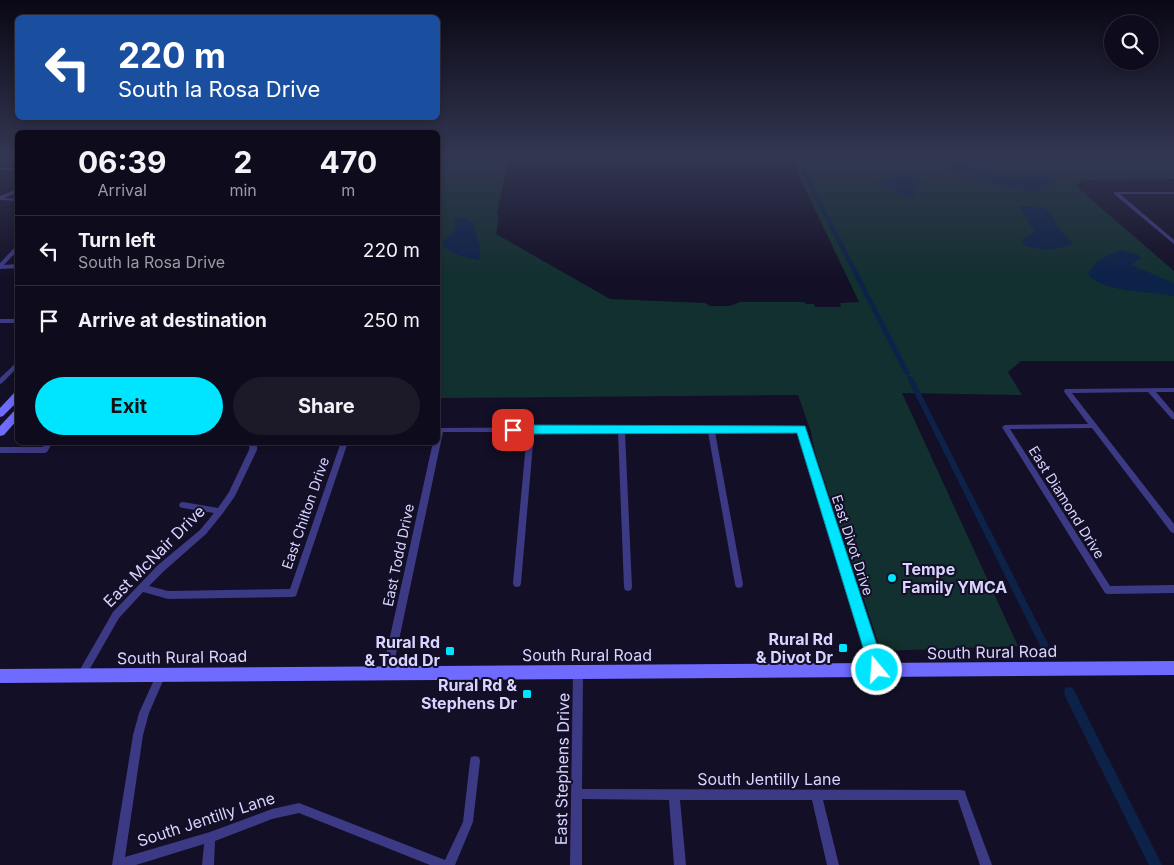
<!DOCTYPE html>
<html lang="en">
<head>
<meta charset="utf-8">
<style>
	:root { --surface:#0e0b1c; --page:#1c1929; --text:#f1f3f6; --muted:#9b9ba3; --line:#2e2b3b; --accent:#00e5ff }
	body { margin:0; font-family:Inter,sans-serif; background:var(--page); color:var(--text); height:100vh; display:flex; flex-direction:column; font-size:19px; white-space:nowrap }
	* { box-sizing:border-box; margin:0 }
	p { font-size:16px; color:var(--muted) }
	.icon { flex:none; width:28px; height:28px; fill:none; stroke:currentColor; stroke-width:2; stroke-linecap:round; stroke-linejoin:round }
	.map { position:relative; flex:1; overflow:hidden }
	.sheet { position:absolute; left:15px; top:130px; width:425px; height:315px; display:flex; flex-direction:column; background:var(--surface); border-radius:8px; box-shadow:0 2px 8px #0003,0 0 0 1px var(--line) }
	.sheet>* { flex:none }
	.hud { position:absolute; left:15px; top:15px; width:425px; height:105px; border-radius:8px; box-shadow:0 2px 8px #0003,0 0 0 1px var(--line); background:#1a4fa0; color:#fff; overflow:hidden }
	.controls { position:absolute; left:1104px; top:15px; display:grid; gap:10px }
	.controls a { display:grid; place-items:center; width:55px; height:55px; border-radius:50%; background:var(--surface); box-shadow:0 2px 8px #0003,0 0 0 1px var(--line); font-size:25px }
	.pin { position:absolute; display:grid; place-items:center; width:42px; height:42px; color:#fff; margin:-21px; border-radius:10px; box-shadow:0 2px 8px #0006 }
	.me { position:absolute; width:55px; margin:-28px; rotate:342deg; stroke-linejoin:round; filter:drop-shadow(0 0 4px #0008) }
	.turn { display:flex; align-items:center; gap:18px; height:105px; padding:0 20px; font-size:22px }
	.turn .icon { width:65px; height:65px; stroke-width:2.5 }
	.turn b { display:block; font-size:35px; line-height:42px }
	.eta { display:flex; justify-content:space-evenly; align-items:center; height:85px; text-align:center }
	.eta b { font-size:30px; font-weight:700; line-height:35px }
	.button { display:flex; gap:10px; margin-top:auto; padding:10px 20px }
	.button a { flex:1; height:58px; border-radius:30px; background:var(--accent); color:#111; font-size:20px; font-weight:700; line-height:58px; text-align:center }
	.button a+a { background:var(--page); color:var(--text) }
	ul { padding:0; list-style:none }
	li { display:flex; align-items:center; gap:15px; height:70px; padding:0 20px; border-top:1px solid var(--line) }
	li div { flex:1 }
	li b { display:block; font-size:19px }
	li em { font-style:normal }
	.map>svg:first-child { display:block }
</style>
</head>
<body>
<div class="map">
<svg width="1174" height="865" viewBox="0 0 1174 865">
	<rect width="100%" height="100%" fill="#130f26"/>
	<path fill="#12302f" d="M438 157H509L497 214 499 215 496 234 610 299 705 303 710 306H730L740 302H804L806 304H814L815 307H841L840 303 859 302 790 157H1174V179L1082 180 1076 186 1174 271V361H1021L1008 372 1022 395 902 393 1018 646 881 651 815 452 811 432 798 395 438 398Z"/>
	<path fill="#0c2248" d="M948 166 974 167 1013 177 1041 174 1054 177 1058 181 1037 192 1027 191 969 179 959 176 947 169Z
		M907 173 917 177 921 182 913 198 905 197 877 182Z
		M1021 206 1043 208 1051 212 1057 227 1072 242V245L1047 250 1025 246 1022 240 1035 232 1019 207Z
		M463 217 473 222 480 247 479 260 457 255 443 246V241L455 230V219Z
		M1119 250 1139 255 1141 258 1131 265 1174 283V296C1150 291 1109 293 1090 277L1088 273 1097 261Z"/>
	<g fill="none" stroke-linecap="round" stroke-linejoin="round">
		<path fill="#0c2248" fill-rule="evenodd" d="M794 157H798L910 373 909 375H907L904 373Z
			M908 376H910L913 378 1047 642 1049 645 1047 648 1044 650 1041 648 907 378Z
			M1069 687 1073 688 1162 865H1149L1065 696 1064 692 1065 688Z"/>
		<path fill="#3d3a85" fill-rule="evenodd" d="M0 168H18V170H0Z
			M18 189V192L4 198 18 199V201L0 200V196Z
			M1114 192H1174V194H1120L1174 240V244L1114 194Z
			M16 246H18V250L4 265 18 264V268L0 269V263Z
			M0 319H18V323H0Z
			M18 361V367L2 383 0 384V378Z
			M1174 388V392H1156L1174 413V419H1172L1148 392 1072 393 1174 524V533L1171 532 1092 428 1010 429 1110 586 1174 585V593L1108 594 1105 593 1002 427 1005 425 1088 424 1065 393 1064 391 1065 389H1067Z
			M619 427H803L882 670 880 673 877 675 874 673 872 670 798 431 715 432 743 584 742 587 739 588 736 587 735 584 708 432H625L632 587 631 590 628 591 625 590 624 587 618 432H534L521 583 520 586 517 587 514 586 513 583 527 432H443L392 673 390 676 387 678 384 676 382 673 433 442H438V428Z
			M46 442H53L47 452 45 453H0V447H43Z
			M146 442H155L149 446 147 445Z
			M250 442H257V450L235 496 223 513 206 534 164 571 149 586 168 591 290 589 341 442H348L296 596 293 597 168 599 143 592 119 618 84 679 81 681 78 679 76 676 78 673 113 612 158 565 200 530 214 513 183 508 180 507 179 505 180 503 183 502 218 508 229 492 249 450Z
			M578 667 581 669 583 672 582 789 961 790 965 791 966 795 992 865H980L958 800H823L839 865H827L812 800H680L686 865H674L669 800 582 799V865H570L573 672 575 669Z
			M161 669 164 671 166 674 149 713 143 735 125 857 210 832 272 809 299 803 445 860 463 822 470 761 471 757 475 756 479 757 480 761 473 822 455 865H430L299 813 272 819 215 841 214 865H202L204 844 136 865H112L133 735 139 713 158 671Z"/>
		<path fill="#6f6bff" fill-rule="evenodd" d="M18 391V401L3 416 0 417V408L15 392Z
			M18 409V419L4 435 0 436V426L15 410Z
			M1174 661V675L0 683V669Z"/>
	</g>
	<linearGradient id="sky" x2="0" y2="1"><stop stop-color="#0a0815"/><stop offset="0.56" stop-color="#333752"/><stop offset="1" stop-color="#333752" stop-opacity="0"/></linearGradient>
	<rect width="1174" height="279" fill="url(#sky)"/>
	<path fill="#00e5ff" stroke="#0095a6" d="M513 425 805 426 885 670 883 676 877 678 872 676 870 670 797 433 513 434 507 430Z"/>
	<g fill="#00e5ff" stroke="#130f26" stroke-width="2">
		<circle cx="892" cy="578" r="5"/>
		<rect x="838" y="643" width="10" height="10" rx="2.5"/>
		<rect x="445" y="646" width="10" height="10" rx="2.5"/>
		<rect x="522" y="689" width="10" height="10" rx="2.5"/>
	</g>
	<g text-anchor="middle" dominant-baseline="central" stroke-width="4" stroke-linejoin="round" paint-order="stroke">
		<g font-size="14" fill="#d9d4ff" stroke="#130f26">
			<text transform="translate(1067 502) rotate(58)">East Diamond Drive</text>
			<text transform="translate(305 513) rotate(-71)">East Chilton Drive</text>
			<text transform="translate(853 545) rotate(72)">East Divot Drive</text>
			<text transform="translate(398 555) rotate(-78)">East Todd Drive</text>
		</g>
		<g font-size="16" fill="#d9d4ff" stroke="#130f26">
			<text transform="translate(154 556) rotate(-45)">East McNair Drive</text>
			<text transform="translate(992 652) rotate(-1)">South Rural Road</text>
			<text x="587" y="655">South Rural Road</text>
			<text transform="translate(182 657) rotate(-1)">South Rural Road</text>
			<text transform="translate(562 769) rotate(-89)">East Stephens Drive</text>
			<text x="769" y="779">South Jentilly Lane</text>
			<text transform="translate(206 819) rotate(-18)">South Jentilly Lane</text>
		</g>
		<g font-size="16" font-weight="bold" fill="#d9d4ff" stroke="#130f26" text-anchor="end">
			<text x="902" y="569" text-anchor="start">Tempe<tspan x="902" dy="18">Family YMCA</tspan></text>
			<text x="833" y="639">Rural Rd<tspan x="833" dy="18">&amp; Divot Dr</tspan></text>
			<text x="440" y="642">Rural Rd<tspan x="440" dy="18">&amp; Todd Dr</tspan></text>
			<text x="517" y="685">Rural Rd &amp;<tspan x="517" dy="18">Stephens Dr</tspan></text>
		</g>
	</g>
</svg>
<div class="controls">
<a><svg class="icon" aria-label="search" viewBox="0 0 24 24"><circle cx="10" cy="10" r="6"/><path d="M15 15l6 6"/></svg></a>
</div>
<div class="pin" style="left:513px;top:430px;background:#d93025"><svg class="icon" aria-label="arrive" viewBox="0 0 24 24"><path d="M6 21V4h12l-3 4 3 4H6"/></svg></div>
<svg class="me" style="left:877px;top:670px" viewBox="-20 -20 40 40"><circle r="17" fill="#00e5ff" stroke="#fff" stroke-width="3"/><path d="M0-11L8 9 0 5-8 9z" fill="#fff"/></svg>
<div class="hud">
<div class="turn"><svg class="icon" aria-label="left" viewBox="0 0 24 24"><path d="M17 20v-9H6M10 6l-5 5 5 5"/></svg><div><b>220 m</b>South la Rosa Drive</div></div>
</div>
<section class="sheet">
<div class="eta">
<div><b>06:39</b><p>Arrival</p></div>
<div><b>2</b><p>min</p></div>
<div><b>470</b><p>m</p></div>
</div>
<ul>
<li><svg class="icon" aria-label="left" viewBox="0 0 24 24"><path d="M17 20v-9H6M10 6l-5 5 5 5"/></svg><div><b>Turn left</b><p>South la Rosa Drive</p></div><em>220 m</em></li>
<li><svg class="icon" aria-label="arrive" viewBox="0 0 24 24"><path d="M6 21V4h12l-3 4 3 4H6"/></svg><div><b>Arrive at destination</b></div><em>250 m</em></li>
</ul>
<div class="button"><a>Exit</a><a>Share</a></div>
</section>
</div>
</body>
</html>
